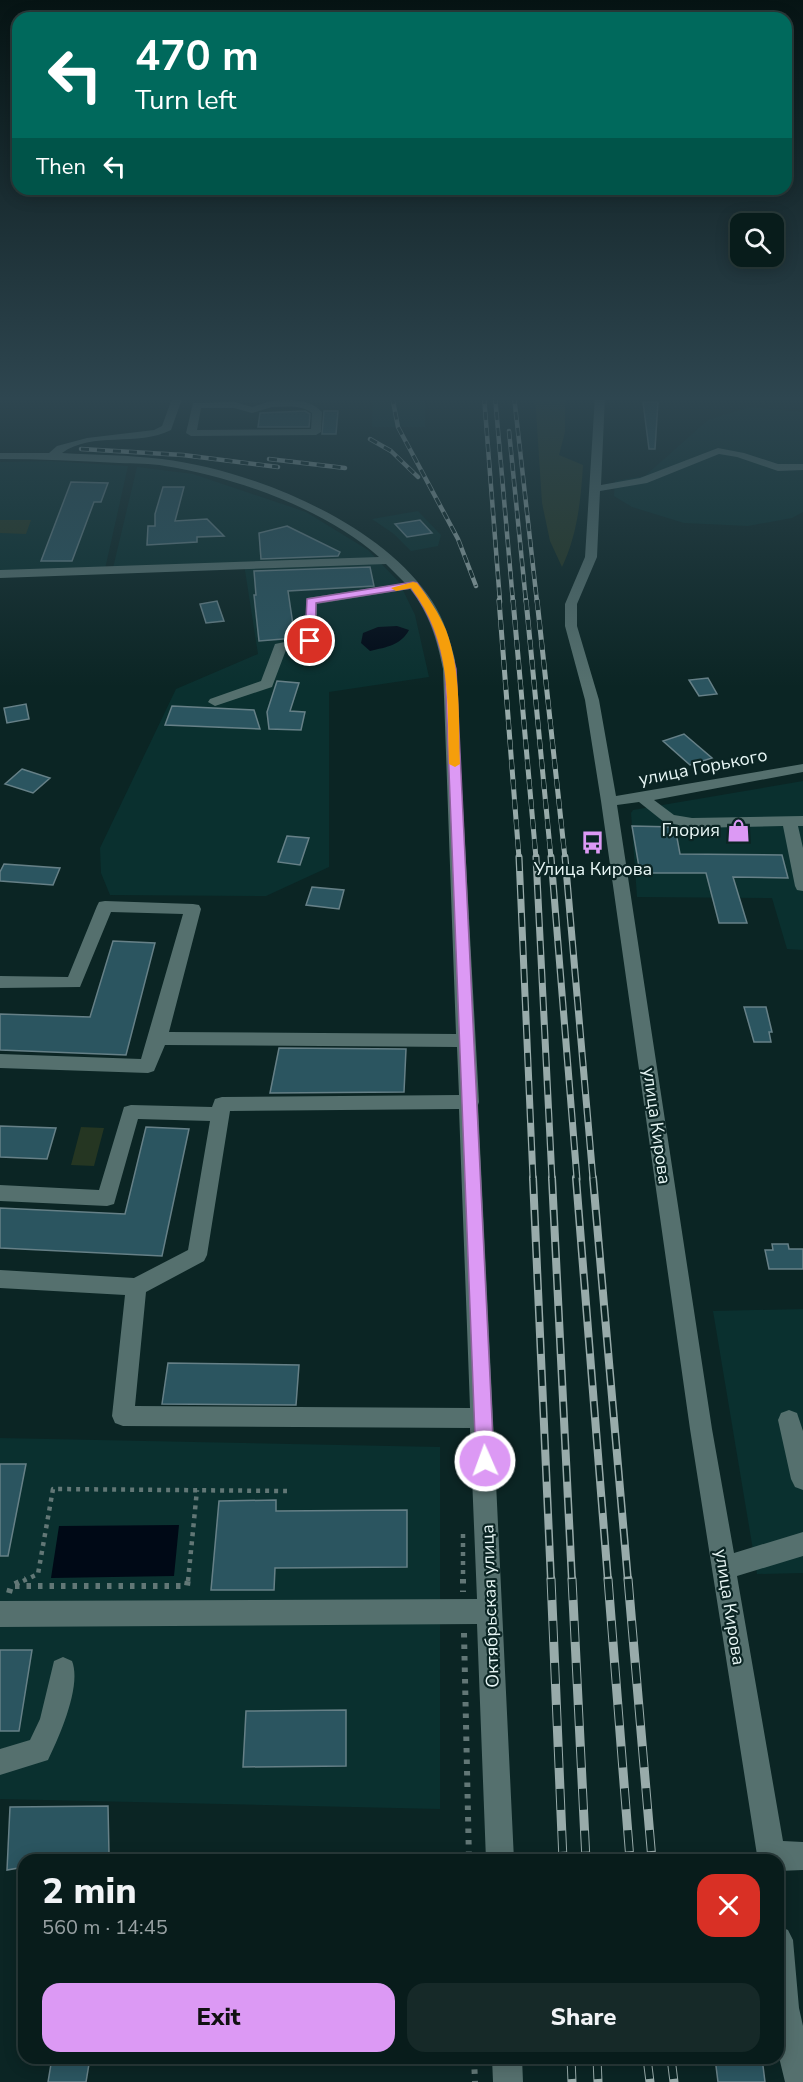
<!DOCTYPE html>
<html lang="en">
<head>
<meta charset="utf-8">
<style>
	:root { --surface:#081c1b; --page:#162928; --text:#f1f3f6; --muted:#98a1a3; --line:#293a3a; --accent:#dc99f4 }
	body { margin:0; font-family:"Nunito Sans",sans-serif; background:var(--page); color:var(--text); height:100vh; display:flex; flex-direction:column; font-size:22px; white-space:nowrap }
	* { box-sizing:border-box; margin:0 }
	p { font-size:20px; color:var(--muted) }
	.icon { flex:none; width:33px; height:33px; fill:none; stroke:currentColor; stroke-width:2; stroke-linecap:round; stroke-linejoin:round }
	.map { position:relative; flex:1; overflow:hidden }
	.drawer { position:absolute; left:18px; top:1854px; width:766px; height:210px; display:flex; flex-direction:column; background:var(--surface); border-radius:18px; box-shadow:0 3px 15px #0003,0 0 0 2px var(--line) }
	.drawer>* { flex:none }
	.guide { position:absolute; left:12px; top:12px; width:780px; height:183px; border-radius:18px; box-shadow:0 3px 15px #0003,0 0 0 2px var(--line); background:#00695c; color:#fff; overflow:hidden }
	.fabs { position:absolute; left:730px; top:213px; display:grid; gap:12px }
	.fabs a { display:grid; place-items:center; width:54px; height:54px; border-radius:12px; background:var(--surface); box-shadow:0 3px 15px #0003,0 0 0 2px var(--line); font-size:30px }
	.pin { position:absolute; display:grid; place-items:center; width:51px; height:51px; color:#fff; margin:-26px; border:3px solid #fff; border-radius:50%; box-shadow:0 2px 6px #0007 }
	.me { position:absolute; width:66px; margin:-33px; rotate:358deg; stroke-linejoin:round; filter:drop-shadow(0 0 4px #0008) }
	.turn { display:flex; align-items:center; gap:21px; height:126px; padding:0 24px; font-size:27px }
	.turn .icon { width:78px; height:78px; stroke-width:2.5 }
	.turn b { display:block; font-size:42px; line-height:51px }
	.then { display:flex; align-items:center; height:57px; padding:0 24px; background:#0003; gap:12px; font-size:22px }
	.round { display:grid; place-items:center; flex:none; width:63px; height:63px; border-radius:18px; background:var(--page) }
	.head { display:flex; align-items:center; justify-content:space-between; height:102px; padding:0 24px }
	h1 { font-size:36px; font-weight:800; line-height:45px }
	.button { display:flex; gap:12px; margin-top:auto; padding:12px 24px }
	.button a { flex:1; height:69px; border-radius:18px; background:var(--accent); color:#111; font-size:24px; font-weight:800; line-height:69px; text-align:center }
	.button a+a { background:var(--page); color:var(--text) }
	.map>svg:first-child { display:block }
</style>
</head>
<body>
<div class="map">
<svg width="803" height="2082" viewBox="0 0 803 2082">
	<rect width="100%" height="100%" fill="#0b2524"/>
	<path fill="#0a302f" d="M373 396H425V427H372Z
		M750 407 803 412V512L792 518 748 526 684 523 632 507 614 496 615 481 645 476 708 420Z
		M50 461 128 466 105 569 0 572V462Z
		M137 467 193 474 306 512 368 550 399 582 415 615 429 677 329 692V867L266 896 110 895 101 873 100 848 176 689 258 654 244 564 113 568Z
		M418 511 441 535 438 546 411 551 394 534 372 519Z
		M803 781V950L787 949 772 898 637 897 631 813 633 810Z
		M803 1309V1573L757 1574 713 1311Z
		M0 1438 440 1447V1809L0 1799Z"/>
	<path fill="#253622" d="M535 396H560L565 400V432L559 455 583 465C581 500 577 536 562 567L550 541 542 503Z
		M0 520H31L26 534 0 533Z
		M81 1127 104 1128 94 1166 71 1165Z"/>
	<path fill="#000916" d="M397 626 409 630C401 645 387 647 370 651L361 643 363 633 378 627Z
		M179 1525 174 1576 51 1578 59 1526Z"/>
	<path fill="#2b5560" stroke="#668087" stroke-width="1.5" d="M643 402H658L655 449H649Z
		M305 411 310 414 309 427H258L260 413Z
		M324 411H338L336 434H322Z
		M71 482 108 483 101 502H94L72 561H41Z
		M163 487H184L175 521 207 519 224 536 197 537V542L147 545 148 526H155V514Z
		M420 520 432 533 407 537 395 524Z
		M287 526 340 552 338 556 261 559 259 533Z
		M370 567 374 586 288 591 295 638 259 641 254 595H256L254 571Z
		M217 601 224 621 206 623 200 604Z
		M708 678 717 694 699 696 689 680Z
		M277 681 299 683 290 711 305 712 301 730 269 729 267 712Z
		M26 704 29 719 7 723 4 708Z
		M172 706 254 710 260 729 165 725Z
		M684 734 712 758 690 765 663 741Z
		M22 769 50 778 33 793 5 784Z
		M632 826 675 827 680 854 782 855 788 878 733 877 747 923H719L706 873H640Z
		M287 836 309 838 300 865 278 862Z
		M4 864 60 868 53 885 0 881V872Z
		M312 887 344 890 339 909 306 905Z
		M113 941 155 943 126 1055 0 1050V1014L90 1017Z
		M744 1007H766L772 1032H769L771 1042H754Z
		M279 1048 406 1049 404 1092 270 1093Z
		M0 1126 56 1128 47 1159 0 1157Z
		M146 1127 189 1129 162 1256 0 1248V1208L125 1214Z
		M772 1244H788L789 1249H803V1269H769L765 1250H773Z
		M168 1363 299 1365 296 1405 162 1404Z
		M0 1464H26L8 1556H0Z
		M276 1500V1511L407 1510V1567L275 1568 274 1590H211L219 1501Z
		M0 1650H32L19 1731H0Z
		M346 1710V1766L243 1767 246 1711Z
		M108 1806 109 1854 70 1860H24V1867L7 1870 10 1807Z
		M52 2058H90L86 2082H48Z
		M715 2058H762L765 2082H718Z"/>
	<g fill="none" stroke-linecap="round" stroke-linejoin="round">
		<path stroke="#627776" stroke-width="4.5" stroke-dasharray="4 5" stroke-linecap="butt" d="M463 1534V1581
			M23 1581 38 1574 53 1489 287 1491
			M188 1581 197 1490"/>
		<path stroke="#627776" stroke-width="6" stroke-dasharray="4.5 7" stroke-linecap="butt" d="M463 1579V1592
			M15 1586H187L188 1579
			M9 1593 11 1586 26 1579
			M464 1633 469 1860
			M474 2058 475 2082"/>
		<path fill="#55706e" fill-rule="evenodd" d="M173 396H183L171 430C138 447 92 431 62 453 95 455 129 455 162 459 252 470 381 522 432 601 444 619 450 640 455 660L479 1102 478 1105 514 1860H486L477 1624 0 1627V1601L477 1599 470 1428 123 1426 115 1423 112 1416 125 1295 0 1288V1270L134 1278 188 1250 210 1121 138 1119 114 1204 107 1206 0 1201V1185L99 1190 124 1107 131 1105 212 1107 215 1099 222 1097 459 1095 457 1047 165 1045 154 1071 148 1073 0 1068V1054L141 1059 183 914 111 912 80 987 0 988V976L68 977 97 906 99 902 105 901 193 904 199 905 201 909 169 1032 456 1034 443 669C437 639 429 613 410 589L317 604V641L315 644 286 650 272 687 215 706 208 702 210 699 261 681 275 644 304 638 307 598 405 583 386 564 0 578V570L379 557C325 509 235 477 165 466 150 463 135 464 119 463 80 461 40 459 0 459V453H49L57 446 87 438 154 430 162 426ZM459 1109 470 1408 135 1406 146 1292 204 1261 207 1255 230 1111Z
			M595 396H605L601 485 640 478 718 448 744 453 778 464H803V470L778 471 737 457 719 454 647 483 600 491 597 557 577 604V626L599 700 616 796 803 764V772L654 800 674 815 692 818 803 816V826H798L803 848V891L797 890 795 886 783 826 692 828 664 822 639 802 617 805 712 1429 734 1553 803 1532V1556L737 1576 783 1841 803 1842V1870L778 1871V1860H758L757 1855 690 1429 601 801 585 700 565 626V604L585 557Z
			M271 401C289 400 309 398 322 412L321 432 316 435 191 436 186 433 193 403 235 402 252 407ZM272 407C286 407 300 404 312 413L311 429 197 430 201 408H234L252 413Z
			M789 1410 797 1413 803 1431V1490L795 1487 791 1479 778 1420 781 1413Z
			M63 1657 72 1661C82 1686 59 1737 48 1760L0 1775V1749L30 1740 40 1719 54 1661Z
			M778 1926 788 1930 793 1940 799 2008 803 2026V2082H785L778 2053Z
			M492 2058H522L523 2082H493Z"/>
		<defs>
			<path id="rail-far4" d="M392 396 398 427 458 539 476 586
				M484 396 500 602
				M495 396 513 602
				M514 396 537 602
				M509 431 526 602
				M370 439 391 451 418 477
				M81 449 183 455 278 467
				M269 459 345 468"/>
			<path id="rail-far3" d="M499 600 519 858
				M513 600 536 858
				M526 600 551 858
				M537 600 565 858"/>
			<path id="rail-far2" d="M519 857 533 1179
				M536 857 552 1179
				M551 857 577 1179
				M565 857 593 1179"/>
			<path id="rail-far1" d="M533 1178 551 1581
				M552 1178 572 1581
				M576 1178 608 1581
				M593 1178 628 1581"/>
			<path id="rail" d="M551 1579 563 1860
				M572 1579 586 1860
				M608 1579 630 1860
				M628 1579 652 1860
				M571 2058 572 2082
				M597 2058 598 2082
				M647 2058 650 2082
				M671 2058 674 2082"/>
		</defs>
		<use href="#rail-far4" stroke="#98abaa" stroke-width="4.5"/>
		<use href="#rail-far3" stroke="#98abaa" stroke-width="5"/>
		<use href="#rail-far2" stroke="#98abaa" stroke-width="7"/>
		<use href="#rail-far1" stroke="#98abaa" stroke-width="8"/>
		<use href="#rail" stroke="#98abaa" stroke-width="9"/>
		<use href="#rail-far4" stroke="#0b2524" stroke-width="3" stroke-dasharray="8" stroke-linecap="butt"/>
		<use href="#rail-far3" stroke="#0b2524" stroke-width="4" stroke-dasharray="10" stroke-linecap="butt"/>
		<use href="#rail-far2" stroke="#0b2524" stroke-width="4.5" stroke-dasharray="14" stroke-linecap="butt"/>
		<use href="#rail-far1" stroke="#0b2524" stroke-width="5" stroke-dasharray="16" stroke-linecap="butt"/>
		<use href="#rail" stroke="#0b2524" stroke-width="7" stroke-dasharray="21" stroke-linecap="butt"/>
	</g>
	<linearGradient id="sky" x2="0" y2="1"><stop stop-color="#061414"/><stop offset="0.58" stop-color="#2e4650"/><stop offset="1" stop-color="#2e4650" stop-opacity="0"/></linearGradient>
	<rect width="803" height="687" fill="url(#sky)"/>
	<path fill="#dc99f4" stroke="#8f639f" stroke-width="1.5" d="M413 582 417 583C439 613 447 633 456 669L494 1461 491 1467 485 1469 479 1467 476 1461 445 669C438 637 431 615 411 588L316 603 315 641 310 644 305 641 307 599Z"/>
	<path fill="#f59e0b" d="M413 582 417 583C428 597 439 613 446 630 462 672 458 721 460 764L455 767 449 764C447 700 452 642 411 588L396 591 391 588Z"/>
	<defs>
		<symbol id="shop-bare" viewBox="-9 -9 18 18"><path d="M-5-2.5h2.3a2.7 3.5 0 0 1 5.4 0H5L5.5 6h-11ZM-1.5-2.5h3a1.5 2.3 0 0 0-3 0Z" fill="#dc99f4" stroke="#0b2524" stroke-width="2.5" paint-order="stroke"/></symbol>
		<symbol id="bus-bare" viewBox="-9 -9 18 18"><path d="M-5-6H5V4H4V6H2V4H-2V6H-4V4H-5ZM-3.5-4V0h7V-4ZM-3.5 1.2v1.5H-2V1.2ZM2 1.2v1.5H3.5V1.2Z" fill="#dc99f4" stroke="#0b2524" stroke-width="2.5" paint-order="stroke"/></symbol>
	</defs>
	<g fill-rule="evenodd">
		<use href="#shop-bare" x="722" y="814" width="33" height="33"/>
		<use href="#bus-bare" x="576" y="826" width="33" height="33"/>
	</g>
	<g text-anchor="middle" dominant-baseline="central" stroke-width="4.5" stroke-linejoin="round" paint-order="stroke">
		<g font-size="18" fill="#e7f6f5" stroke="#0b2524">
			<text transform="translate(703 767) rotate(-11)">улица Горького</text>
			<text transform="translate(657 1126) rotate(82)">улица Кирова</text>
			<text transform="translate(490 1606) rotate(-92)">Октябрьская улица</text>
			<text transform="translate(730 1607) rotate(81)">улица Кирова</text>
		</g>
		<g font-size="18" fill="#e7f6f5" stroke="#0b2524" text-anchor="end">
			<text x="720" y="830">Глория</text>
			<text x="593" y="869" text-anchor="middle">Улица Кирова</text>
		</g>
	</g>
</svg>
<div class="fabs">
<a><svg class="icon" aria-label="search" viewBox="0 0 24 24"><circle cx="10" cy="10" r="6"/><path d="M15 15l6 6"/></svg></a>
</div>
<div class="pin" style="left:310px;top:641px;background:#d93025"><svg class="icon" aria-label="arrive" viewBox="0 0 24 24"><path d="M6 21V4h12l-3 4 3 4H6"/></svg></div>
<svg class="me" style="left:485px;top:1461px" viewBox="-20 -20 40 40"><circle r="17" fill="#dc99f4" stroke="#fff" stroke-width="3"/><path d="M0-11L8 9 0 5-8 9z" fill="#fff"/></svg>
<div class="guide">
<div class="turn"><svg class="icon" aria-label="left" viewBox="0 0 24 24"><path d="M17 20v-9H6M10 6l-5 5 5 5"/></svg><div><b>470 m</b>Turn left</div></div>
<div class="then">Then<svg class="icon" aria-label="left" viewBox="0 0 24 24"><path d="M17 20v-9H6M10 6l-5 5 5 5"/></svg></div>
</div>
<section class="drawer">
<div class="head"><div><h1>2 min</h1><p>560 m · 14:45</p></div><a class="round" style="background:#d93025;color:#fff"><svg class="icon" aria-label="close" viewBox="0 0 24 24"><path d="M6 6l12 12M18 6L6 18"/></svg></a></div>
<div class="button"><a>Exit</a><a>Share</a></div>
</section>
</div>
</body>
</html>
